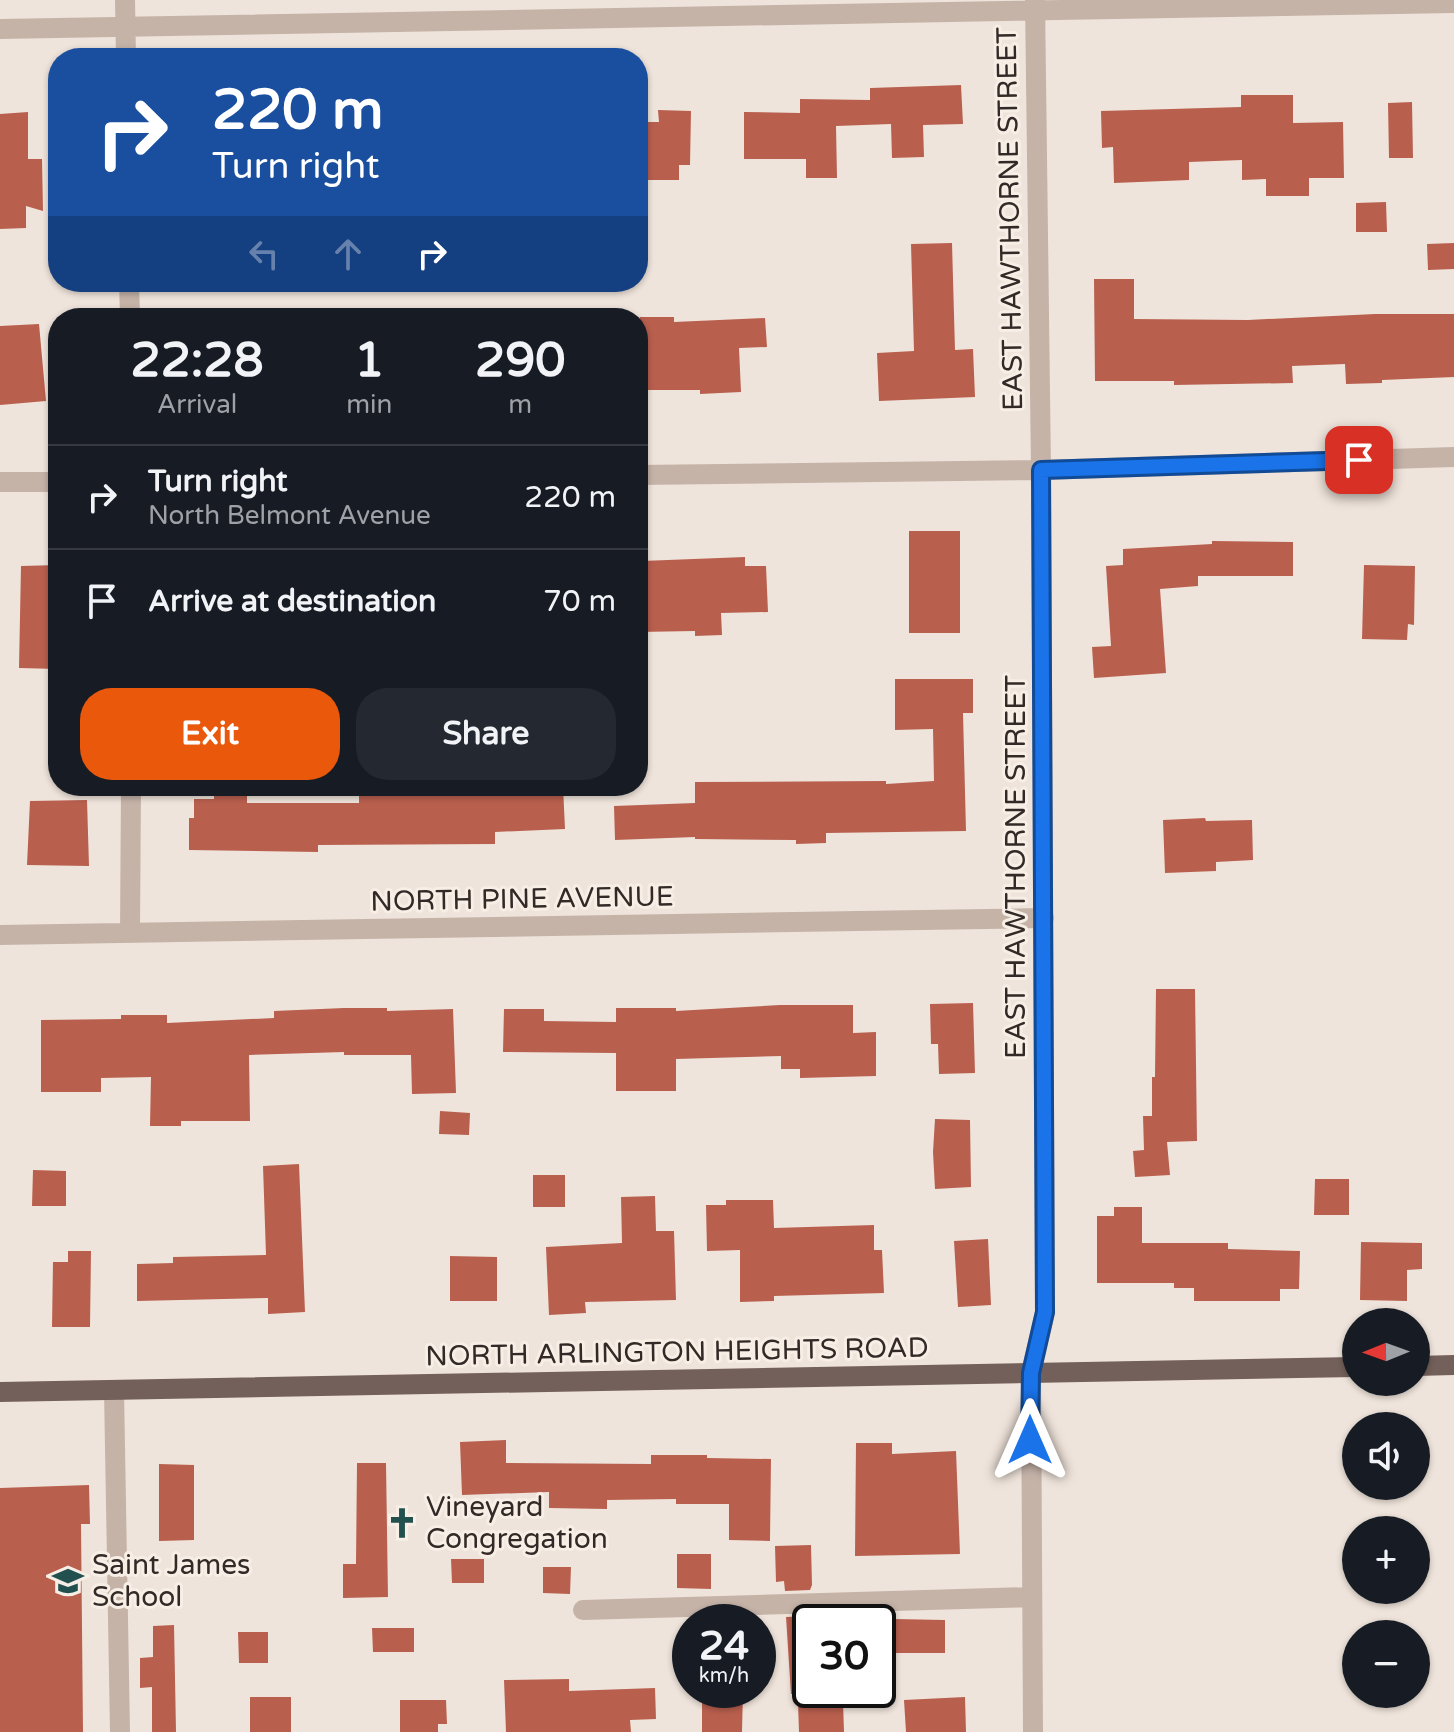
<!DOCTYPE html>
<html lang="en">
<head>
<meta charset="utf-8">
<style>
	:root { --surface:#171b24; --page:#242831; --text:#f1f3f6; --muted:#9ea1a6; --line:#363941; --accent:#ea580c }
	body { margin:0; font-family:"Varela Round",sans-serif; background:var(--page); color:var(--text); height:100vh; display:flex; flex-direction:column; font-size:30px; white-space:nowrap }
	* { box-sizing:border-box; margin:0 }
	p { font-size:26px; color:var(--muted) }
	.icon { flex:none; width:44px; height:44px; fill:none; stroke:currentColor; stroke-width:2; stroke-linecap:round; stroke-linejoin:round }
	.map { position:relative; flex:1; overflow:hidden }
	.details { position:absolute; left:48px; top:308px; width:600px; height:488px; display:flex; flex-direction:column; background:var(--surface); border-radius:32px; box-shadow:0 2px 6px #0004 }
	.details>* { flex:none }
	.hud { position:absolute; left:48px; top:48px; width:600px; height:244px; border-radius:32px; box-shadow:0 2px 6px #0004; background:#1a4fa0; color:#fff; overflow:hidden }
	.needle { width:52px; rotate:269deg }
	.fabs { position:absolute; left:1342px; top:1308px; display:grid; gap:16px }
	.fabs a { display:grid; place-items:center; width:88px; height:88px; border-radius:50%; background:var(--surface); box-shadow:0 2px 6px #0004; font-size:40px }
	.speed { position:absolute; left:672px; top:1604px; display:flex; gap:16px; font-size:40px; font-weight:700; text-align:center }
	.speed>* { display:grid; place-content:center; width:104px; height:104px; border-radius:50%; background:var(--surface); box-shadow:0 2px 6px #0004; line-height:1 }
	.speed small { font-size:20px; font-weight:400 }
	.speed .limit { border:4px solid #111; border-radius:12px; background:#fff; color:#111 }
	.pin { position:absolute; display:grid; place-items:center; width:68px; height:68px; color:#fff; margin:-34px; border-radius:16px; box-shadow:0 4px 12px #0006 }
	.me { position:absolute; width:88px; margin:-44px; rotate:0deg; stroke-linejoin:round; filter:drop-shadow(0 0 6px #0008) }
	.turn { display:flex; align-items:center; gap:28px; height:168px; padding:0 32px; font-size:36px }
	.turn .icon { width:104px; height:104px; stroke-width:2.5 }
	.turn b { display:block; font-size:56px; line-height:68px }
	.lanes { display:flex; align-items:center; height:76px; padding:0 32px; background:#0003; justify-content:center; gap:40px; direction:ltr }
	.lanes .off { opacity:.35 }
	.eta { display:flex; justify-content:space-evenly; align-items:center; height:136px; text-align:center }
	.eta b { font-size:48px; font-weight:800; line-height:56px }
	.cta { display:flex; gap:16px; margin-top:auto; padding:16px 32px }
	.cta a { flex:1; height:92px; border-radius:32px; background:var(--accent); color:#fff; font-size:32px; font-weight:800; line-height:92px; text-align:center }
	.cta a+a { background:var(--page); color:var(--text) }
	ul { padding:0; list-style:none }
	li { display:flex; align-items:center; gap:24px; height:104px; padding:0 32px; border-top:2px solid var(--line) }
	li div { flex:1 }
	li b { display:block; font-size:30px }
	li em { font-style:normal }
	.map>svg:first-child { display:block }
</style>
</head>
<body>
<div class="map">
<svg width="1454" height="1732" viewBox="0 0 1454 1732">
	<rect width="100%" height="100%" fill="#efe4db"/>
	<path fill="#b95f4e" d="M961 85 963 124 923 125 924 157 892 158 891 124 836 126 837 178H806V159H744V112L800 113V99L870 100V88Z
		M1241 95H1293V123L1343 122 1344 178H1309V196H1266V179L1242 180V160L1189 162V180L1114 183 1113 147 1102 148 1101 111 1241 107Z
		M1412 102 1413 158H1389L1388 103Z
		M658 110 691 111 690 165H679V180H638V122H659Z
		M28 112V159H42L43 211 26 206V228L0 229V114Z
		M1386 202 1387 232H1356V203Z
		M952 243 955 350 973 349 975 397 879 401 877 353 914 351 911 244Z
		M1454 243V269L1428 270 1427 244Z
		M1094 279H1134V319L1248 320 1375 314H1454V377L1382 380V383L1346 384 1345 364 1292 366 1293 383 1174 385V381H1095Z
		M640 317H674V322L765 318 767 347 739 348 741 392 700 394V390H638Z
		M39 324 46 401 0 405V326Z
		M909 531H960V633H909Z
		M1212 541 1293 542V576H1198V586L1160 589 1166 673 1094 678 1092 647 1111 646 1106 566 1123 565V549L1212 544Z
		M745 557V566H766L768 612 721 613 722 635 695 636V631L638 632V586H643L642 561Z
		M58 565V669L19 668 21 566Z
		M1364 565 1415 566 1414 625 1408 624 1407 640 1362 639Z
		M895 679H973V713H963L966 831 826 833V843L796 844V840L695 839V837L615 840 614 806 695 803V782L886 781V784L934 781 933 729 895 730Z
		M214 786H247V803H359V786H563L565 829 495 832V844L318 845V852L189 850V818H194V799H214Z
		M87 800 89 866 27 865 30 801Z
		M1205 818 1206 821 1252 820 1253 860 1216 862V871L1165 873 1163 820Z
		M1156 989H1195L1197 1141 1167 1142 1170 1175 1135 1177 1133 1151 1144 1150 1143 1116H1152V1077H1155Z
		M973 1003 975 1073 939 1074 938 1044H931L930 1004Z
		M780 1005H853V1033L876 1032V1076L800 1078V1069H781V1056L676 1059V1091H616V1053L503 1052 504 1009H544V1021L616 1022V1008H676V1011Z
		M344 1008H387V1011L453 1009 456 1093 412 1094 411 1055H344V1052L249 1055 250 1121H181V1126H150L151 1077 101 1078V1092H41V1020L121 1019V1015H167V1023L274 1018V1011Z
		M440 1111 470 1113 469 1135 439 1134Z
		M935 1119 970 1120 971 1187 935 1189 933 1152Z
		M299 1164 305 1312 268 1314V1298L137 1301V1264L173 1263V1257L266 1255 263 1166Z
		M33 1170 66 1171V1206H32Z
		M533 1175H565V1207H533Z
		M1315 1179H1349V1215H1314Z
		M655 1196 656 1231H674L676 1300 585 1302 586 1313 549 1315 546 1247 622 1243 621 1197Z
		M726 1200H773L774 1228 874 1225V1250H882L884 1293 774 1296V1301L740 1302V1250L707 1251 706 1205H726Z
		M1114 1207H1142V1243H1228V1249L1300 1251 1299 1289H1280V1301H1194V1288H1174V1283H1097V1216H1114Z
		M988 1239 991 1305 958 1307 954 1241Z
		M1361 1242 1422 1243V1269L1407 1270V1301L1360 1300Z
		M68 1251H91L90 1327H52L53 1262H68Z
		M450 1256 497 1257V1301H450Z
		M506 1440V1463L651 1464V1455H707V1458L771 1459 770 1541 729 1540V1504H676V1499L607 1500V1509L549 1508V1492L462 1495 460 1442Z
		M856 1443H892V1454L956 1451 960 1554 855 1556Z
		M357 1463H386L388 1597 343 1598V1564H356Z
		M159 1464 194 1465V1540L159 1541Z
		M89 1485 90 1524H81L83 1732H0V1488Z
		M811 1545 812 1585 810 1590 785 1591 784 1581 776 1582 775 1546Z
		M677 1554H711V1589L677 1588Z
		M451 1559H484V1583H452Z
		M543 1567H571L570 1594 543 1593Z
		M810 1616V1693L791 1694 786 1617Z
		M894 1619 945 1620V1653H894Z
		M174 1625 176 1732H152V1687L140 1688V1658L153 1657V1626Z
		M372 1628H414V1652H373Z
		M238 1632H268V1663H239Z
		M569 1679V1691L655 1688 656 1719 630 1720 631 1732H506L504 1680Z
		M702 1690H743L742 1732H702Z
		M250 1697H291V1732H250Z
		M965 1697 966 1732H906L904 1700Z
		M400 1700H446L447 1724H438V1732H400Z
		M843 1701 844 1732H799L798 1703Z"/>
	<g fill="none" stroke-linecap="round" stroke-linejoin="round">
		<path stroke="#c5b3a8" stroke-width="20" d="M125 0 126 58
			M0 29 1454 3
			M129 282 130 318
			M638 475 1041 470 1454 457
			M0 482H58
			M130 933 131 786
			M0 935 1044 918
			M114 1390 120 1732
			M583 1610 1031 1597
			M1033 1732 1031 1373 1045 1312 1041 470 1035 0"/>
		<path stroke="#73605a" stroke-width="20" d="M1416 1366 1454 1365
			M0 1392 1356 1367"/>
	</g>
	<g fill="none" stroke-linecap="round" stroke-linejoin="round">
		<defs>
			<path id="route" d="M1030 1440 1031 1373 1045 1312 1041 470 1359 460"/>
		</defs>
		<use href="#route" stroke="#114b97" stroke-width="20"/>
		<use href="#route" stroke="#1a73e8" stroke-width="14"/>
	</g>
	<defs>
		<symbol id="church-bare" viewBox="-9 -9 18 18"><path d="M-1.2-6h2.4v3.5h3.3v2.4h-3.3V6h-2.4V-.1h-3.3v-2.4h3.3Z" fill="#21504f" stroke="#f7eee6" stroke-width="2.5" paint-order="stroke"/></symbol>
		<symbol id="school-bare" viewBox="-9 -9 18 18"><path d="M0-5L7-2L0 1L-7-2ZM-4 1L0 2.5L4 1V4Q0 6-4 4Z" fill="#21504f" stroke="#f7eee6" stroke-width="2.5" paint-order="stroke"/></symbol>
	</defs>
	<g fill-rule="evenodd">
		<use href="#church-bare" x="380" y="1501" width="44" height="44"/>
		<use href="#school-bare" x="46" y="1559" width="44" height="44"/>
	</g>
	<g text-anchor="middle" dominant-baseline="central" stroke-width="6" stroke-linejoin="round" paint-order="stroke">
		<g font-size="28" fill="#332a27" stroke="#f7eee6">
			<text transform="translate(1010 219) rotate(-91)">EAST HAWTHORNE STREET</text>
			<text transform="translate(1016 867) rotate(-90)">EAST HAWTHORNE STREET</text>
			<text transform="translate(522 899) rotate(-1)">NORTH PINE AVENUE</text>
			<text transform="translate(677 1352) rotate(-1)">NORTH ARLINGTON HEIGHTS ROAD</text>
		</g>
		<g font-size="28" fill="#332a27" stroke="#f7eee6" text-anchor="start">
			<text x="426" y="1507">Vineyard<tspan x="426" dy="32">Congregation</tspan></text>
			<text x="92" y="1565">Saint James<tspan x="92" dy="32">School</tspan></text>
		</g>
	</g>
</svg>
<div class="fabs">
<a><svg class="needle" viewBox="-14 -14 28 28"><path d="M0-13l5 13h-10z" fill="#e53935"/><path d="M0 13l5-13h-10z" fill="#9ea1a6"/></svg></a>
<a><svg class="icon" aria-label="sound" viewBox="0 0 24 24"><path d="M4 9h4l5-4v14l-5-4H4zM17 9q2 3 0 6"/></svg></a>
<a>+</a>
<a>−</a>
</div>
<div class="speed"><div>24<small>km/h</small></div><div class="limit">30</div></div>
<div class="pin" style="left:1359px;top:460px;background:#d93025"><svg class="icon" aria-label="arrive" viewBox="0 0 24 24"><path d="M6 21V4h12l-3 4 3 4H6"/></svg></div>
<svg class="me" style="left:1030px;top:1440px" viewBox="-20 -20 40 40"><path d="M0-17L14 15 0 8-14 15z" fill="#1a73e8" stroke="#fff" stroke-width="4"/></svg>
<div class="hud">
<div class="turn"><svg class="icon" aria-label="right" viewBox="0 0 24 24"><path d="M7 20v-9h11M14 6l5 5-5 5"/></svg><div><b>220 m</b>Turn right</div></div>
<div class="lanes"><svg class="icon off" aria-label="left" viewBox="0 0 24 24"><path d="M17 20v-9H6M10 6l-5 5 5 5"/></svg><svg class="icon off" aria-label="ahead" viewBox="0 0 24 24"><path d="M12 20V5M6 11l6-6 6 6"/></svg><svg class="icon" aria-label="right" viewBox="0 0 24 24"><path d="M7 20v-9h11M14 6l5 5-5 5"/></svg></div>
</div>
<section class="details">
<div class="eta">
<div><b>22:28</b><p>Arrival</p></div>
<div><b>1</b><p>min</p></div>
<div><b>290</b><p>m</p></div>
</div>
<ul>
<li><svg class="icon" aria-label="right" viewBox="0 0 24 24"><path d="M7 20v-9h11M14 6l5 5-5 5"/></svg><div><b>Turn right</b><p>North Belmont Avenue</p></div><em>220 m</em></li>
<li><svg class="icon" aria-label="arrive" viewBox="0 0 24 24"><path d="M6 21V4h12l-3 4 3 4H6"/></svg><div><b>Arrive at destination</b></div><em>70 m</em></li>
</ul>
<div class="cta"><a>Exit</a><a>Share</a></div>
</section>
</div>
</body>
</html>
